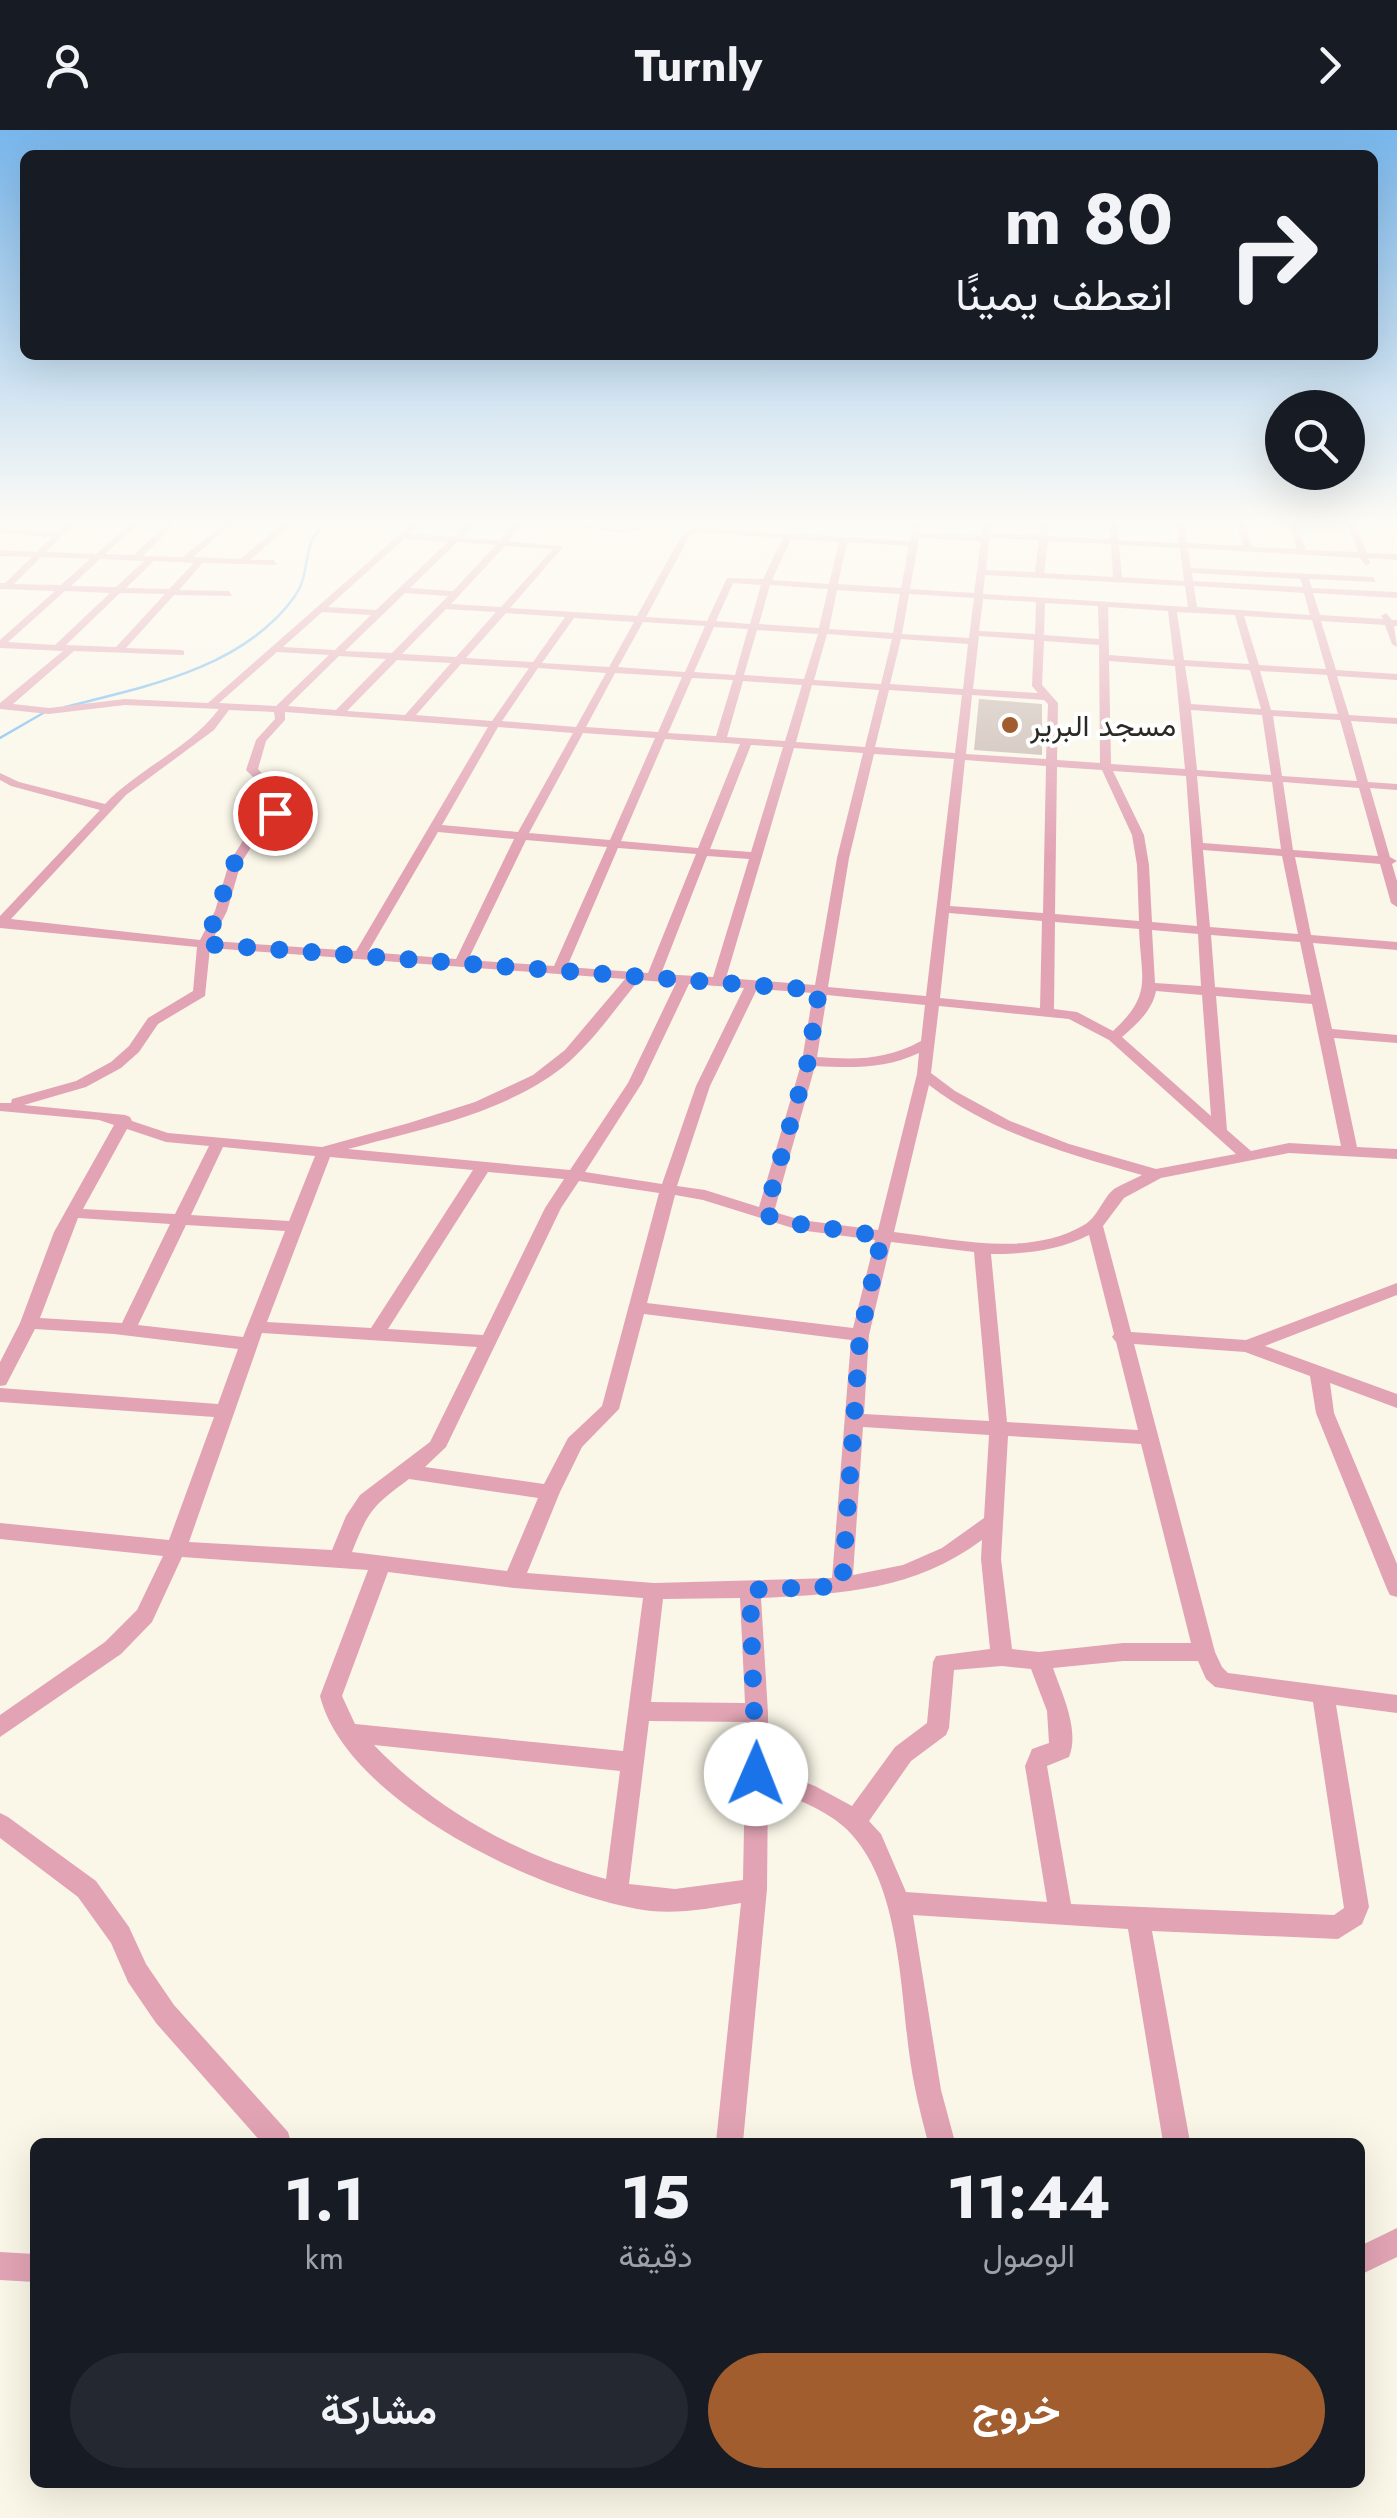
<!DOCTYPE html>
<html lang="ar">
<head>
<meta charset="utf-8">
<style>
	:root { --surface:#171b24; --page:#242831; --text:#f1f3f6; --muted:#9ea1a6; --accent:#a15d2e }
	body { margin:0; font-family:Jost,Vazirmatn,sans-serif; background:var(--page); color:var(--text); direction:rtl; height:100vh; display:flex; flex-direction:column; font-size:38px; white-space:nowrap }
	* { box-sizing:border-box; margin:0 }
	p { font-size:32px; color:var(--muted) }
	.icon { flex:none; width:55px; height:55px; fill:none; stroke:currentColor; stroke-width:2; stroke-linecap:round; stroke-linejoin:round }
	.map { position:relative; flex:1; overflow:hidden; direction:ltr }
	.drawer { position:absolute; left:30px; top:2008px; width:1335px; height:350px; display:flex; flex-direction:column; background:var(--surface); border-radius:15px; box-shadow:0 10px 40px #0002; direction:rtl }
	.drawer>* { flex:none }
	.banner { position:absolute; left:20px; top:20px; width:1358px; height:210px; border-radius:15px; box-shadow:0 10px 40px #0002; direction:rtl; background:#171b24; color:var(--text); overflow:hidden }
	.buttons { position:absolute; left:1265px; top:260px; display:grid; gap:20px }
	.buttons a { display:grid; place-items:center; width:100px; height:100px; border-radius:50%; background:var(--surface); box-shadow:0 10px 40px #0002; font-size:50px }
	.pin { position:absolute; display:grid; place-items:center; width:85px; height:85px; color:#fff; margin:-42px; border:5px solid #fff; border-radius:50%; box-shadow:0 2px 10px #0007 }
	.me { position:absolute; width:110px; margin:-55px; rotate:1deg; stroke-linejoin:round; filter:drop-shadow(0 0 8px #0008) }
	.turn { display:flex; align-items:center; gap:35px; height:210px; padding:0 40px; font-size:45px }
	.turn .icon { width:130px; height:130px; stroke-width:2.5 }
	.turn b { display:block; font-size:70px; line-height:85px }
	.eta { display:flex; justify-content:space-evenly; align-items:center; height:170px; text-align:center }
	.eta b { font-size:60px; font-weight:700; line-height:70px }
	.action { display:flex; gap:20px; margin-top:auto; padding:20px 40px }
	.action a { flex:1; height:115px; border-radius:60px; background:var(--accent); color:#fff; font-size:40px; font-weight:700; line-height:115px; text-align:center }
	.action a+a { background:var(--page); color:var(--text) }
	header { display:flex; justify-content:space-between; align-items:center; height:130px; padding:0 40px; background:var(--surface); font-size:45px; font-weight:700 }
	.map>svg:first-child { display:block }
</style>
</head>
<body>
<header><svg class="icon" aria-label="forward" viewBox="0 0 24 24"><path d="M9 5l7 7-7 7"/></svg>Turnly<svg class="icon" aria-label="person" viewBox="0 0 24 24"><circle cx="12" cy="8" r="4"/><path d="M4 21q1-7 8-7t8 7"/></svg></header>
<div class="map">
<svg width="1397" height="2388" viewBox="0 0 1397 2388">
	<rect width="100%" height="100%" fill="#faf7e8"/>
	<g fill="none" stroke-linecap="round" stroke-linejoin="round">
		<path stroke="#70b8f1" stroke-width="2.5" d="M557 392 619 401 681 392
			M65 577C145 557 244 538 295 466 313 440 299 412 328 392
			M0 608 45 582"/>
	</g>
	<path fill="#c8b9b1" d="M979 569 1042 574V625L974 620Z"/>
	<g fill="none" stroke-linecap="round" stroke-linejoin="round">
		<path fill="#e2a4b5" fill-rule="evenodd" d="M68 392H76L46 422 96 424 132 392H140L105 424 134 425 168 392H176L143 426 183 427 226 392H235L193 427 240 429 285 392H294L250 430H274L277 435 203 433 179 460 229 461 232 466 174 465 126 518 181 520 184 521V525L74 521 13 574 49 578 125 569 208 573 414 392H422L409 404 453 407 469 392H477L462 408 500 410 517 392H525L509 411 563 417 510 478 637 486 684 401 699 398 910 411 914 392H922L920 403 981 406 983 392H991L990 403 1040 405 1042 392H1050L1048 406 1110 409 1109 392H1117L1119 410 1179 413 1176 392H1184L1187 413 1243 416 1236 392H1244L1252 417 1297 419 1288 392H1296L1306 420 1358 422 1347 392H1355L1367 423 1397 424V430L1368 428 1370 433 1366 436 1360 428 1188 418 1191 438 1373 447 1376 452 1309 449 1312 458 1397 462V468L1313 463 1320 485 1383 489 1381 486 1386 483 1392 490H1397V496H1394L1397 517 1392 514 1385 495 1321 491 1336 540 1397 544V550L1337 546 1349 585 1397 588V594L1351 591 1368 652 1397 654V660L1370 658 1390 727 1397 731 1392 734 1397 751V777L1391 773 1380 734 1295 727 1311 805 1397 812V820L1313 813 1332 899 1397 905V913L1334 908 1357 1017 1397 1019V1029L1289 1023 1161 1048 1124 1068 1103 1096 1131 1202 1246 1210 1397 1153V1165L1265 1216 1397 1264V1278L1330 1253 1334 1283 1397 1434V1467L1390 1465 1387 1459 1316 1283 1310 1246 1245 1222 1134 1214 1215 1522 1222 1537 1228 1543 1397 1565V1583L1336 1575 1369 1777 1362 1794 1338 1809 1152 1801 1190 2012H1163L1128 1799 913 1785 941 1960 955 2012H928C920 1982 913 1953 909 1922 900 1853 899 1745 843 1696 822 1678 794 1668 768 1658L767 1759 743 2012H716L741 1773C712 1778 681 1784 651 1781 549 1768 347 1674 320 1566L368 1440 182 1427 152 1492 121 1524 0 1607V1585L105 1512 137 1480 163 1426 0 1409V1393L169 1410 214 1287 0 1272V1258L218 1274 238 1219 114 1204 35 1199 6 1255 0 1256V1232L20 1193 54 1102 114 995 99 990 0 981V973H11L12 969 76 951 111 932 129 916 148 888 193 861 197 817 0 798V786L100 680 11 656 0 650V643L19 652 105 674C139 638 189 619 219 579L125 575 49 584 0 579V573L63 521 0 518V510L55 461 0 459V453H5L32 427 0 426V420L37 422 52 407 0 403V399L57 402ZM699 402 783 408 763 449 727 448 707 491 646 487 690 405ZM919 408 981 411 974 463 910 459ZM989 408 1039 410 1035 442 986 440ZM404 409 448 412 376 480 328 477ZM791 409 839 412 829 454 772 450ZM1048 411 1111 414 1113 447 1044 443ZM457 412 496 415 453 461 410 458ZM847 412 909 416 901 458 838 454ZM1119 415 1180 418 1184 451 1122 447ZM505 416 553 419 501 477 451 474ZM41 427 90 429 61 455 14 454ZM100 429 144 431 116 457 71 456ZM154 431 194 433 169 459 126 458ZM1192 443 1300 449 1303 457 1193 451ZM985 445 1185 456 1188 477 983 464ZM733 453 761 455 750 494 716 491ZM770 455 828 459 819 498 759 494ZM1194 456 1304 463 1310 485 1197 477ZM837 460 900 464 893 503 829 499ZM65 461 110 463 55 515 8 512ZM120 463 165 464 116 517 66 515ZM405 463 448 466 392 523 345 521ZM909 464 974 468 969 508 902 504ZM983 469 1036 472 1035 504 979 501ZM1045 473 1098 476 1099 509 1044 505ZM1108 477 1168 481 1174 530 1109 525ZM446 479 496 482 456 527 402 524ZM322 482 371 485 335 520 283 517ZM1177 482 1235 485 1249 534 1184 530ZM506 483 565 487 533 532 466 528ZM1244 486 1312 490 1326 539 1259 535ZM574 488 634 492 609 537 542 533ZM643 492 705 496 685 542 618 537ZM714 497 748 499 735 545 694 542ZM757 500 818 504 804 549 744 545ZM827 504 892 509 881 554 814 550ZM979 506 1034 510 1032 556 1038 563 973 559ZM901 509 968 514 963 559 890 554ZM1044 511 1099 515 1100 633 1057 630 1058 573 1042 555ZM277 522 329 525 276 576 219 573ZM339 526 386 529 336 580 288 576ZM397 530 451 533 405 585 347 581ZM1109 531 1175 536 1185 639 1111 634ZM461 534 529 538 492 591 416 585ZM1185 536 1250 540 1261 579 1191 574ZM538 538 606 543 576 597 502 591ZM1260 541 1327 545 1338 584 1271 580ZM615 543 682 547 658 602 586 597ZM692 548 733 550 716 606 668 603ZM743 551 802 555 785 611 727 607ZM812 555 879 560 865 617 796 612ZM889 560 962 565 955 623 875 617ZM972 565 1044 570 1048 574 1046 629 966 624ZM229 580 274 582 275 589 256 610 246 640 263 657 276 662 278 672 246 706 229 733 215 781 200 810 11 789 126 665 214 600ZM1191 580 1262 585 1271 645 1197 640ZM285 582 488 597 356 821 212 811 227 781 241 733 255 711 290 672 285 658 271 653 258 639 266 611 285 590ZM1273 586 1340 590 1357 651 1282 646ZM498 597 573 603 518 702 442 695ZM583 603 655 608 610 710 529 703ZM665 609 740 614 698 718 621 711ZM751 615 783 617 751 722 710 719ZM794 618 863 623 837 728 815 855 726 848ZM874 624 954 629 926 866 828 857 849 728ZM965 630 1046 636 1043 783 950 776ZM1057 637 1102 640 1132 705 1137 735 1139 791 1055 784ZM1113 641 1186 646 1197 796 1152 792 1149 735 1144 705ZM1197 646 1272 652 1281 719 1203 713ZM1283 652 1359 658 1378 726 1293 720ZM438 702 514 709 456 829 368 822ZM526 710 607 717 554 836 468 830ZM618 718 696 724 648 843 567 837ZM1203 720 1282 726 1298 804 1210 797ZM707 726 749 729 713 847 661 844ZM949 783 1042 791 1040 878 940 868ZM1055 792 1139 799C1141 850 1153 864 1113 901L1077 882 1054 879ZM1152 800 1198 804 1201 856 1155 853ZM1211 805 1300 812 1311 865 1215 857ZM210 818 625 849 565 920 533 945 475 972 409 993 322 1017 168 1003 132 991 130 987 125 985 24 975 86 957 121 938 139 922 158 894 205 866ZM639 850 676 853 628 953 570 1040 348 1019C421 999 503 984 563 937 592 913 615 879 639 850ZM689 854 744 858 696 956 662 1054 585 1042 642 953ZM757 859 813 863 802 931 759 1077 705 1060 677 1056 710 956ZM1156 861 1202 865 1211 986 1122 907C1137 894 1152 881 1156 861ZM827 865 925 875 921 911C886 930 856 930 817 927ZM1216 866 1312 874 1341 1016 1289 1013 1251 1021 1227 1000ZM939 876 1069 889 1109 910 1236 1024 1156 1039 1069 1014 1010 991 955 961 931 943ZM919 923 917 944 878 1100 801 1090 774 1082 815 936C852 938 885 939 919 923ZM929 955C992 1003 1067 1024 1142 1045 1133 1050 1122 1054 1114 1059 1102 1069 1098 1087 1084 1095 1027 1128 956 1109 894 1102ZM127 999 166 1012 209 1016 175 1084 83 1079ZM223 1017 315 1026 289 1091 191 1085ZM330 1027 473 1040 371 1198 267 1192ZM488 1042 564 1049 545 1078 483 1205 388 1199ZM579 1051 659 1063 602 1276 568 1308 544 1354 425 1337 446 1317 561 1078ZM675 1065 703 1070 799 1100 875 1110 853 1198 647 1173ZM78 1088 170 1094 122 1193 40 1188ZM186 1095 285 1101 243 1207 138 1195ZM1089 1105 1114 1204 1112 1207 1116 1212 1138 1300 1007 1292 991 1124C1026 1124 1057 1121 1089 1105ZM891 1112 974 1122 989 1291 864 1284 869 1205ZM644 1184 851 1210 832 1448 654 1453 527 1443 560 1362 582 1317 619 1279ZM262 1203 477 1217 430 1312 360 1365 346 1386 332 1420 189 1412ZM863 1297 989 1305 984 1388 942 1418 903 1435 853 1445ZM1008 1306 1141 1314 1191 1513H1123L1039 1522 1012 1519 1001 1429ZM409 1349 538 1368 507 1441 352 1422C369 1379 373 1376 409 1349ZM982 1410 981 1429 990 1519 936 1526 933 1532 927 1593 895 1617 852 1676 815 1656 768 1638V1583L761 1468C842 1464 915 1460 982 1410ZM388 1442 514 1458 643 1468 623 1621 355 1594 342 1566ZM740 1468 745 1573 651 1572 663 1469ZM1123 1531H1198L1206 1549 1215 1557 1313 1572 1344 1778 1334 1785 1071 1774 1047 1636 1069 1627C1080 1600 1062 1564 1053 1538ZM1002 1536 1031 1539 1047 1581 1049 1613 1032 1619 1025 1636 1047 1772 906 1762 881 1704 869 1691 911 1631 946 1605 949 1598 954 1540ZM649 1591 746 1592 743 1750 675 1759 629 1754ZM374 1615 620 1641 606 1749C518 1725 437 1681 374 1615Z
			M1390 392H1397V399H1394Z
			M0 1683 8 1687 96 1751 129 1797 146 1834 174 1875 288 2002 291 2012H261L156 1893 128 1852 111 1813 78 1767 0 1708Z
			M1397 2098V2127L1360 2145V2116Z
			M0 2122 35 2124V2152L0 2150Z"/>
	</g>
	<linearGradient id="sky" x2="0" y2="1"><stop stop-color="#78b6ec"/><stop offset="0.54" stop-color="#fdfbf5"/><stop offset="1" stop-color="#fdfbf5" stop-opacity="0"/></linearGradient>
	<rect width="1397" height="726" fill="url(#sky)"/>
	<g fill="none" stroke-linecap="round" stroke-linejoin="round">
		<path stroke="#1a73e8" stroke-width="18" stroke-dasharray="0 32.4" d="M275 683C260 698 245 712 235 732 223 758 218 787 204 814L819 860 808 931 765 1085 799 1094 882 1106 860 1206 842 1456 750 1460 756 1644"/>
	</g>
	<circle fill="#a15d2e" stroke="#fff" stroke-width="4" cx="1010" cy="595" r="10"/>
	<g text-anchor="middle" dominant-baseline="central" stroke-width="8" stroke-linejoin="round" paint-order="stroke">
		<g font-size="30" fill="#2b2a25" stroke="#fff" text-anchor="start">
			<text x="1030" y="595">مسجد البرير</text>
		</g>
	</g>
</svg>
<div class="buttons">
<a><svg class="icon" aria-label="search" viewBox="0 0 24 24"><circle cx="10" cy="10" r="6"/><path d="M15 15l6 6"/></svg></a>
</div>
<div class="pin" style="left:275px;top:683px;background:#d93025"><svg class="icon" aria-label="arrive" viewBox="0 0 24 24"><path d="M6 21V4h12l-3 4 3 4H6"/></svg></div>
<svg class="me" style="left:756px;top:1644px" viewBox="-20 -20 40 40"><circle r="19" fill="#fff"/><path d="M0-13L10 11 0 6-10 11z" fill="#1a73e8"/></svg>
<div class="banner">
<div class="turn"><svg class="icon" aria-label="right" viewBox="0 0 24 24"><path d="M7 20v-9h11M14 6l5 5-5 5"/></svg><div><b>80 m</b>انعطف يمينًا</div></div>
</div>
<section class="drawer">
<div class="eta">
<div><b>11:44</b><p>الوصول</p></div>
<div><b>15</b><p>دقيقة</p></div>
<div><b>1.1</b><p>km</p></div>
</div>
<div class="action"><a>خروج</a><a>مشاركة</a></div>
</section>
</div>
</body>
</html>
